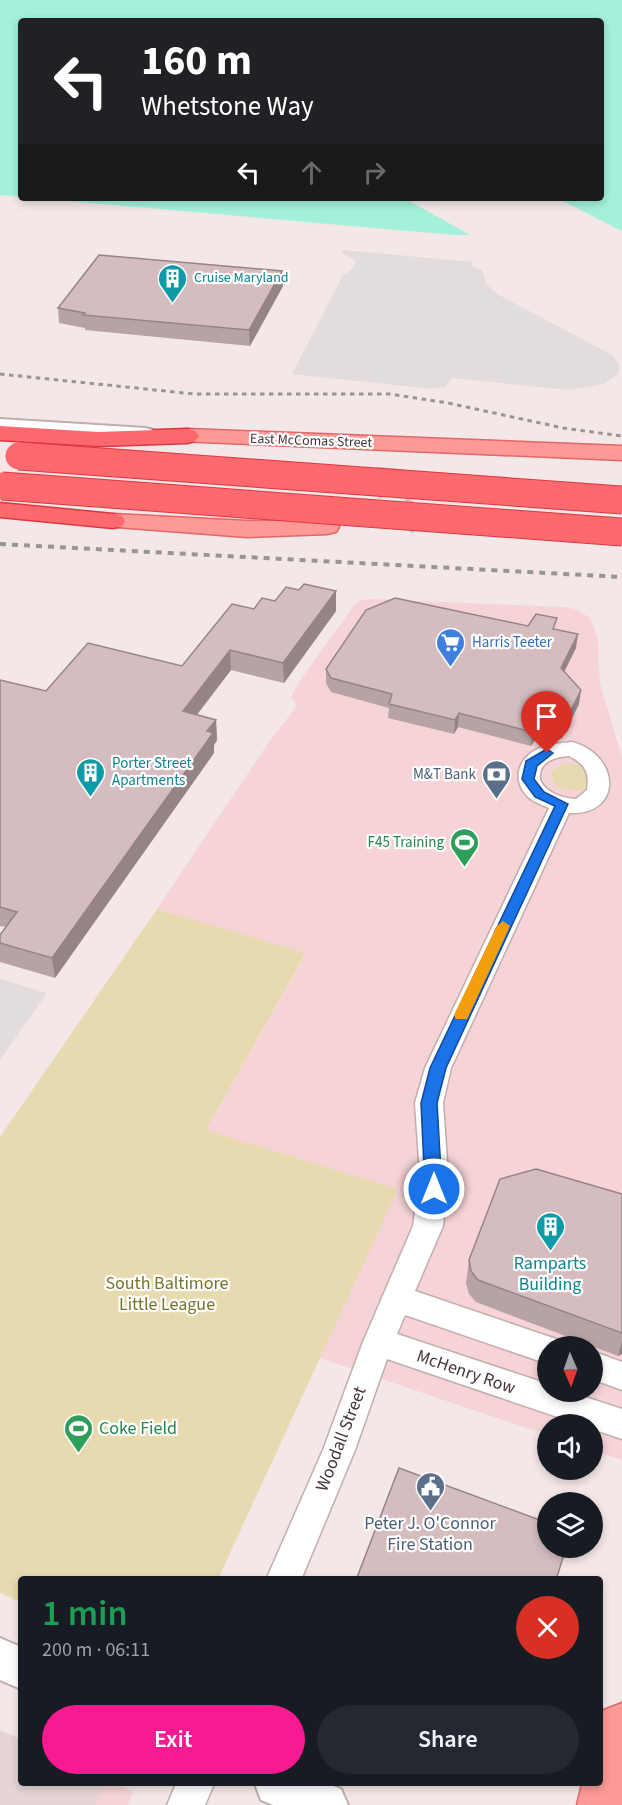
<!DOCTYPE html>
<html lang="en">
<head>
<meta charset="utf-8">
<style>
	:root { --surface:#171b24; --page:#242831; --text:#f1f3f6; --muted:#9ea1a6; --accent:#f91991 }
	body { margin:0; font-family:"Source Sans 3",sans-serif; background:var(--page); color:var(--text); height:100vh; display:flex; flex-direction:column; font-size:22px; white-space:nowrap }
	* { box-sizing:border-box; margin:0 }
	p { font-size:20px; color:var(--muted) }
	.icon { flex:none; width:33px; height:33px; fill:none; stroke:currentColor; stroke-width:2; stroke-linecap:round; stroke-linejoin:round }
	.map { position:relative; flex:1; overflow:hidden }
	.sheet { position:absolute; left:18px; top:1576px; width:585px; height:210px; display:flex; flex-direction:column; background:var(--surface); border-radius:6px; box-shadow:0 3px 9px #0003 }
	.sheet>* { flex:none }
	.banner { position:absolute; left:18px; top:18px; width:586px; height:183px; border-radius:6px; box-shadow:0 3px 9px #0003; background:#202124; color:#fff; overflow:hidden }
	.needle { width:39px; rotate:178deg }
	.fabs { position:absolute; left:537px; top:1336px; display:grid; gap:12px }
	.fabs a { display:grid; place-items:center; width:66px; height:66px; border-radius:50%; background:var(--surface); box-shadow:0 3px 9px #0003; font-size:30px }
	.pin { position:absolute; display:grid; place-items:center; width:51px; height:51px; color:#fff; margin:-62px -26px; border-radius:50% 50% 50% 0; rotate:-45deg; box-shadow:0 0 6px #0007 }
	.pin .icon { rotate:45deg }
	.me { position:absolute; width:66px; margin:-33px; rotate:0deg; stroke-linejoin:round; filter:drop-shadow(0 0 4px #0008) }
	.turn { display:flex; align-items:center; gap:21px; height:126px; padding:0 24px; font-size:27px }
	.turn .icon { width:78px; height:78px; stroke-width:2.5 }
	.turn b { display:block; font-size:42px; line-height:51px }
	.lanes { display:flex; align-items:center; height:57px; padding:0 24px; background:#0003; justify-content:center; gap:30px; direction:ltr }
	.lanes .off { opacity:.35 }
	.round { display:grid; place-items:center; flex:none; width:63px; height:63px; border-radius:32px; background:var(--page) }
	.headline { display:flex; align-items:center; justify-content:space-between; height:102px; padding:0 24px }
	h1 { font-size:36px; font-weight:600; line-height:45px; color:#1e9e55 }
	.cta { display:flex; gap:12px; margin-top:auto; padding:12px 24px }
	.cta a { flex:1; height:69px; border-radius:36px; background:var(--accent); color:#fff; font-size:24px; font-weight:600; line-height:69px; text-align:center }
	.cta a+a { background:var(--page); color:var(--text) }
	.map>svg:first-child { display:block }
</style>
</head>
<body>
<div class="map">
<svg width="622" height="1805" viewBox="0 0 622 1805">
	<rect width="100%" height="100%" fill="#f4e7e7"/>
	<path fill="#e7d5d5" d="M0 1730 21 1739V1784H106L96 1805H0Z"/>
	<path fill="#f5d3d6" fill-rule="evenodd" d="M371 599 563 607 575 609 590 618 598 639 600 684 622 757V1460L593 1450 592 1425H548L547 1435 320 1358 397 1189 206 1130 306 954 157 909 269 742 297 706 291 697 299 682 355 604 361 600ZM548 1347H592V1392H548Z
		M106 1784H116L133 1791 128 1805H96Z"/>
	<path fill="#e8dab0" d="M563 764H574L585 768 591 785C579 793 566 792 554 784L551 772Z
		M157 909 306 953 206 1130 398 1189 218 1579 21 1580V1602L0 1593V1137Z"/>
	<path fill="#e2dcdd" d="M343 250 473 262 472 266 482 270 487 285 499 295 612 355 619 364 618 374 604 384 567 390 452 378 445 387 432 389 292 374 343 275 351 270 356 261 342 253Z
		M0 979 47 993 0 1060Z"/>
	<path fill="#a4f0db" d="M0 0H622V231L557 198H602V21H21V197L0 195Z
		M33 198H404L470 235H455Z"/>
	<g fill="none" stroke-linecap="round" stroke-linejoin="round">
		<path stroke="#d1c4c4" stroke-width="27" stroke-dasharray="27 14" stroke-linecap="butt" d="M390 468C387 499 394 507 420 522"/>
		<defs>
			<path id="minor" d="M572 742C622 756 622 816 569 813L451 1068 443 1103 448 1175 443 1226 415 1291 559 1340 562 1347H548V1364L405 1315 397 1334 548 1384V1392H570L622 1409V1439L592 1429V1425H581L387 1359 355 1450 301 1580H266L323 1450 363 1342 413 1226 420 1175 415 1103 425 1068 549 808C542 805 534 802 528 797 511 780 518 757 540 748 550 744 561 743 572 742ZM569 756C585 764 590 773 587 790L576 799C562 798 546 793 540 780 538 762 554 757 569 756Z
				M592 1351 622 1362V1390L592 1379Z
				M176 1784H214L205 1805H167Z"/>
			<path id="tertiary" d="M0 419 146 428 153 430 156 434 153 438 146 440 0 431Z
				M0 1638 21 1647V1689L0 1680Z
				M255 1784H328L341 1789 348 1805H273L261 1800Z"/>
			<path id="primary" d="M187 429 622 446V460L179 441 175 436 179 431Z
				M113 514 247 521 327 520 336 522 339 527 336 532 327 534 247 537 104 526 101 521 104 516Z
				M622 1703V1805H577L582 1784H600V1720L604 1710Z"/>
			<path id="motorway" d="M0 426 98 432 187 429 195 431 199 436 195 441 187 443 98 446 0 440Z
				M0 503 113 514 122 516 125 521 122 526 113 528 0 517Z"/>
		</defs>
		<use href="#minor" stroke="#c2adad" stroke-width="3"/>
		<use href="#tertiary" stroke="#c2adad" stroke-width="4"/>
		<use href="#primary" stroke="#e36766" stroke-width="3"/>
		<use href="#motorway" stroke="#dd3842" stroke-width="3"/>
		<use href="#minor" fill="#fff" fill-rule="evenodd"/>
		<use href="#tertiary" fill="#fff" fill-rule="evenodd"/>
		<use href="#primary" fill="#fd9996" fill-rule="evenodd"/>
		<use href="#motorway" fill="#fd696c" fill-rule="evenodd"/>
		<path stroke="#969696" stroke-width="3" stroke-dasharray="4.5 4.5" stroke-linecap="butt" d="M0 374 194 394H390L448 403 563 428 622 436"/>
		<path stroke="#969696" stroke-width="4" stroke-dasharray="6 6" stroke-linecap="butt" d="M0 544 622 577"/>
		<defs>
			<path id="motorway-bridge" d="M19 456 622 500
				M2 486 622 532"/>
		</defs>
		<use href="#motorway-bridge" stroke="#dd3842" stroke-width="29" stroke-linecap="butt"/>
		<use href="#motorway-bridge" stroke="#fd696c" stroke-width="27"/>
	</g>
	<path fill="#b7a3a4" d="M283 286 250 346 85 330V328L59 323 58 308Z
		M275 601 336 611 284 683 231 670 197 715 216 720 217 740 214 745V753L55 978 0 962V935L6 927 0 926V680L46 691 182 666 254 609Z
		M528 626 576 648 564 672 579 704 562 738 546 742 535 740 531 746 458 727 454 734 388 718 389 708 331 692 326 683V669Z
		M622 1194V1354L618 1356 476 1302 469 1294 466 1283 469 1260Z"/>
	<path fill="#958486" d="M282 271 283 286 250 346 249 330Z
		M336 591V611L284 683 283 663Z
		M578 634 576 648 559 682 561 668Z
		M230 650 231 670 184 731 183 711Z
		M581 690 579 704 562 738 546 742 548 728Z
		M459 713 458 727 454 734 455 720Z
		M216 720 217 740 214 745V753L55 978 52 958Z
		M536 726 535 740 531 746 532 732Z
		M622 1341V1354L618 1356Z"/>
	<path fill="#d5bdbf" stroke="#958486" stroke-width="1.5" d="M99 255 282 271 249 330 83 315 85 313 58 308Z
		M304 584 336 591 283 663 230 650 183 711 216 720 207 731 213 733 52 958 0 943V935L17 912 0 907V680L46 691 88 643 182 666 232 604 254 609 262 598 275 601 286 587 299 590Z
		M395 598 528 626 536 614 557 618 553 629 578 634 561 668 581 690 564 724 548 728 536 726 532 732 459 713 455 720 389 704 392 694 331 678 326 669 366 610Z
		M536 1169 622 1194V1333L478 1280 471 1271 469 1260 500 1179Z
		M399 1468 548 1523V1548H566L556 1580H356Z"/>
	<path fill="#1a73e8" stroke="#114b97" stroke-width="1.5" d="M547 749 553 753 537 766 534 779 544 792 568 804 446 1068 437 1103 442 1189 439 1194 434 1196 428 1194 425 1189 421 1103 430 1068 555 806 535 797 522 779 526 761Z"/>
	<path fill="#f59e0b" d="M503 921 510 926 469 1015 467 1019H456L454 1015 497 926Z"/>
	<defs>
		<symbol id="building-pin" viewBox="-11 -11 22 30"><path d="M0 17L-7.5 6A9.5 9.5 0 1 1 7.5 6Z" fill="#0f9aa8" stroke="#fff"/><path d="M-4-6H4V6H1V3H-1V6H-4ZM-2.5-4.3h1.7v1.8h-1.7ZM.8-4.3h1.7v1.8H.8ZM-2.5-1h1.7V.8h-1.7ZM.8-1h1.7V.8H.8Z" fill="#fff"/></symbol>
		<symbol id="supermarket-pin" viewBox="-11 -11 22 30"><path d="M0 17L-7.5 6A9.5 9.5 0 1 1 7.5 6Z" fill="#3f7fe0" stroke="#fff"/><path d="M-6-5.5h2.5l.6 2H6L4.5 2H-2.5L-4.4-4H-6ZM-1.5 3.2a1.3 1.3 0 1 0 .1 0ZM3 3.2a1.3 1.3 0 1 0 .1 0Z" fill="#fff"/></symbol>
		<symbol id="bank-pin" viewBox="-11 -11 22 30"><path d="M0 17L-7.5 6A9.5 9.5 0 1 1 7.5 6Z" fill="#5c6f8a" stroke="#fff"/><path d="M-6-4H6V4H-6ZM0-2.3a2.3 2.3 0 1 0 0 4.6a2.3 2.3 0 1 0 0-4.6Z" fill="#fff"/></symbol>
		<symbol id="stadium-pin" viewBox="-11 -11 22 30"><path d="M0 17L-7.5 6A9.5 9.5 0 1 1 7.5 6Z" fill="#2e9e5b" stroke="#fff"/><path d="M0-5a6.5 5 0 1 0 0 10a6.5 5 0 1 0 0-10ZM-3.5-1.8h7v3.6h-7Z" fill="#fff"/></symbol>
		<symbol id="civic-pin" viewBox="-11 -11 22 30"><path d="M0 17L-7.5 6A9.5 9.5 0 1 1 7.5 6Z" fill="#5c6f8a" stroke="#fff"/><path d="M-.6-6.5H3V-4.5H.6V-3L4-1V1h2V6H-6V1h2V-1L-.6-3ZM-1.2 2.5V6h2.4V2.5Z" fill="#fff"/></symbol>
	</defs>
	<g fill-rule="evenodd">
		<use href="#building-pin" x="156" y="262" width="33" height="45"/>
		<use href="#supermarket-pin" x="434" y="626" width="33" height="45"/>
		<use href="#building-pin" x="74" y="756" width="33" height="45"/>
		<use href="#bank-pin" x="480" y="758" width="33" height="45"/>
		<use href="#stadium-pin" x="448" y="826" width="33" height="45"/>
		<use href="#building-pin" x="534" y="1210" width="33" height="45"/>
		<use href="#stadium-pin" x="62" y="1412" width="33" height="45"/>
		<use href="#civic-pin" x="414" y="1470" width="33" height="45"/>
	</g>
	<g text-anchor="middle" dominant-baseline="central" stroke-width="4.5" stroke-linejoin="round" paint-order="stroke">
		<g font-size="14" fill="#0d838f" stroke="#fff" text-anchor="start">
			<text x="194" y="278">Cruise Maryland</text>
		</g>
		<g font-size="14" fill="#473637" stroke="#fff">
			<text transform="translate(311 441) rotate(2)">East McComas Street</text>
		</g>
		<g font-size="15" fill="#366cbe" stroke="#fff" text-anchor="start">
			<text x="472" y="642">Harris Teeter</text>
		</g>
		<g font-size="15" fill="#0d838f" stroke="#fff" text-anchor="start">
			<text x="112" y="763">Porter Street<tspan x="112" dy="17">Apartments</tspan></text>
		</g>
		<g font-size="15" fill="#4e5e75" stroke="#fff" text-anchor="end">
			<text x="476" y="774">M&amp;T Bank</text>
		</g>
		<g font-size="15" fill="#27864d" stroke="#fff" text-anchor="end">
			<text x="444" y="842">F45 Training</text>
		</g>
		<g font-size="18" fill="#0d838f" stroke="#fff">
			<text x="550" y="1263">Ramparts<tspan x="550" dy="21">Building</tspan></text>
		</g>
		<g font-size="18" fill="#787329" stroke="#fff">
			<text x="167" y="1283">South Baltimore<tspan x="167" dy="21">Little League</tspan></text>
		</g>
		<g font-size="18" fill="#473637" stroke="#fff">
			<text transform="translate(466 1372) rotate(19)">McHenry Row</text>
			<text transform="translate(341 1439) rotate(-69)">Woodall Street</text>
		</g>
		<g font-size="18" fill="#27864d" stroke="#fff" text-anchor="start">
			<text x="99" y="1428">Coke Field</text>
		</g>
		<g font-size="18" fill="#4e5e75" stroke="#fff">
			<text x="430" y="1523">Peter J. O'Connor<tspan x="430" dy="21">Fire Station</tspan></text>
		</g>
	</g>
</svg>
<div class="fabs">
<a><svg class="needle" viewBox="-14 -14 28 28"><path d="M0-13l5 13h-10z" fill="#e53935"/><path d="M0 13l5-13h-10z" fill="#9ea1a6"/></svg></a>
<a><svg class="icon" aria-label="sound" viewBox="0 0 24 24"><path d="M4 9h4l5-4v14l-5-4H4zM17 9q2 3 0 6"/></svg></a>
<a><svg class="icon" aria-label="layers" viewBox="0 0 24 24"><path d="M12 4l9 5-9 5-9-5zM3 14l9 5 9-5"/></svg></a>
</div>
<div class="pin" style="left:547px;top:753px;background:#d93025"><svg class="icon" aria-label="arrive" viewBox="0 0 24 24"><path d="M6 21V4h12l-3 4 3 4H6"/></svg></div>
<svg class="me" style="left:434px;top:1189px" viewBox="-20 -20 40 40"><circle r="17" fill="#1a73e8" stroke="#fff" stroke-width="3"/><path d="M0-11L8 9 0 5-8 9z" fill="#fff"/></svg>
<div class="banner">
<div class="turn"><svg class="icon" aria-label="left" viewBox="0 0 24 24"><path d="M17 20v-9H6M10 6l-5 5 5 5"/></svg><div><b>160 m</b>Whetstone Way</div></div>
<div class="lanes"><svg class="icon" aria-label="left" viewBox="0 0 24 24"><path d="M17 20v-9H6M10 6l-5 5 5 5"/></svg><svg class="icon off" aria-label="ahead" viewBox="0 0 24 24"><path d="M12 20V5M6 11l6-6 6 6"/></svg><svg class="icon off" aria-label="right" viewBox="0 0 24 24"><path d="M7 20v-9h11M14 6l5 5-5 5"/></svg></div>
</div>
<section class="sheet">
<div class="headline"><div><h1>1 min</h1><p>200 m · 06:11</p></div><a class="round" style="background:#d93025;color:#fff"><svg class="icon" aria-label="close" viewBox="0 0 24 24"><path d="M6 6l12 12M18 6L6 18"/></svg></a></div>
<div class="cta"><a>Exit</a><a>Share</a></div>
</section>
</div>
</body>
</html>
